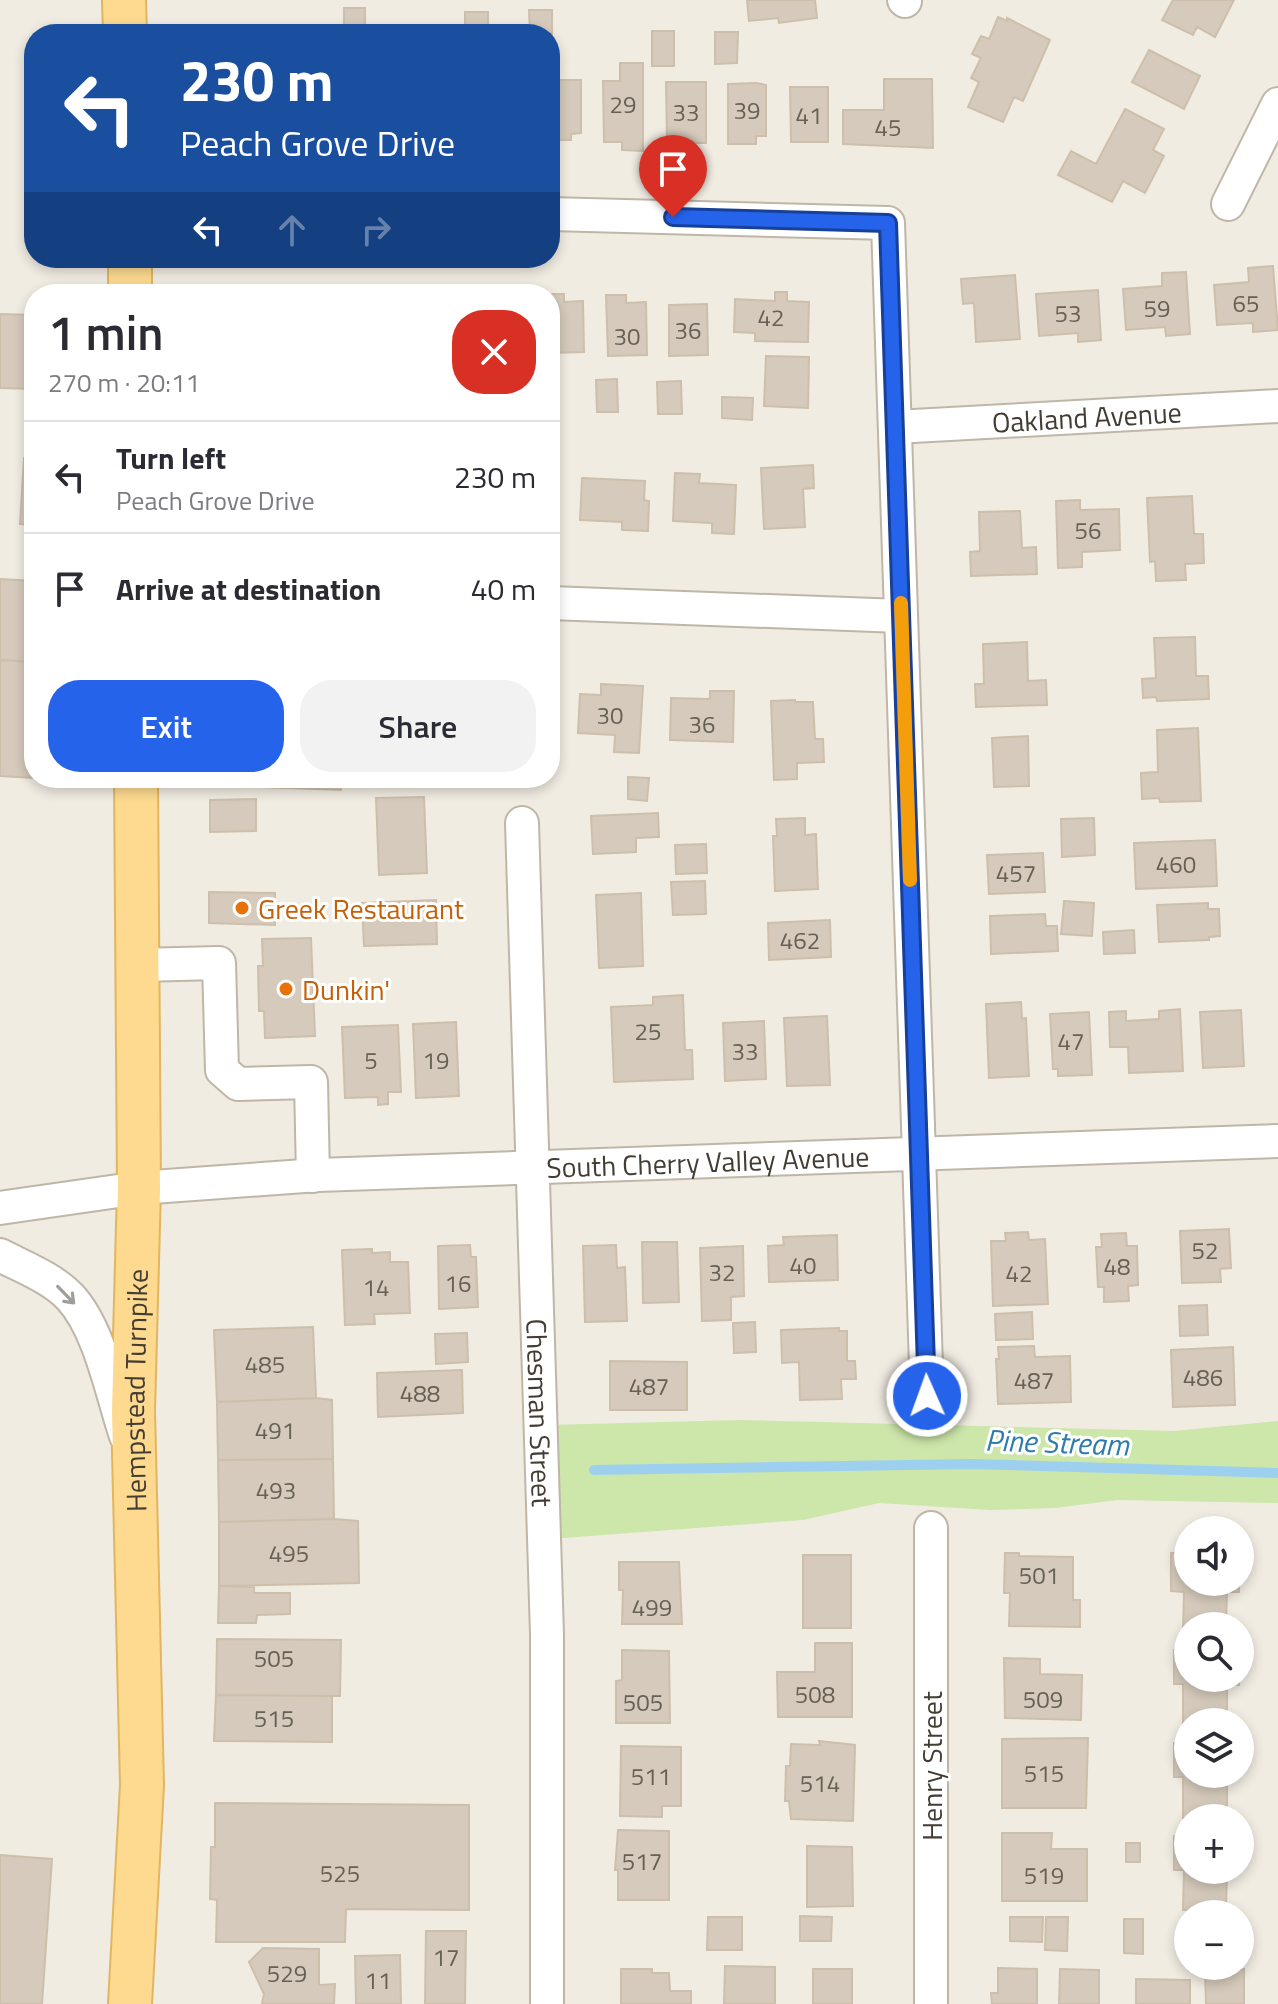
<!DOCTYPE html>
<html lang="en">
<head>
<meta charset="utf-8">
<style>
	:root { --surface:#fff; --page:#f2f2f3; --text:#2b2b33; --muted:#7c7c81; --line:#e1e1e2; --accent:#2563eb }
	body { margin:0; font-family:"Titillium Web",sans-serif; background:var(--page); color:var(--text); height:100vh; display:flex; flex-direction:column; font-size:30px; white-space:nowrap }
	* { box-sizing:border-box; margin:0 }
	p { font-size:26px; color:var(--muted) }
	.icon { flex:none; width:44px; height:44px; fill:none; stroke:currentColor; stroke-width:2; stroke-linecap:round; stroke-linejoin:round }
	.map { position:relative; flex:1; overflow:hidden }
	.side { position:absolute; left:24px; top:284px; width:536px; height:504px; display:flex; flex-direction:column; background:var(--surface); border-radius:32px; box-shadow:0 4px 12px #0003 }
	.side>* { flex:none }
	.guide { position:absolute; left:24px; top:24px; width:536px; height:244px; border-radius:32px; box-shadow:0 4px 12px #0003; background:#1a4fa0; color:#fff; overflow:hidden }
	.buttons { position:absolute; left:1174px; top:1516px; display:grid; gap:16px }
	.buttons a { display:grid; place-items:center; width:80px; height:80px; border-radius:50%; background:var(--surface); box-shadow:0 4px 12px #0003; font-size:40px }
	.pin { position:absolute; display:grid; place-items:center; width:68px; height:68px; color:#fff; margin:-82px -34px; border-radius:50% 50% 50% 0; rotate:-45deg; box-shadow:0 0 8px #0007 }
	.pin .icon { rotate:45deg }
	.me { position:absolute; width:88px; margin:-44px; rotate:358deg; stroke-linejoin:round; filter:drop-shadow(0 0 6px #0008) }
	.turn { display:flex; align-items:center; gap:28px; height:168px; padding:0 24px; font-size:36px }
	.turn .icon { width:104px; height:104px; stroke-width:2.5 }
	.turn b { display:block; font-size:56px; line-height:68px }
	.lanes { display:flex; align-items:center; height:76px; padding:0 24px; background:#0003; justify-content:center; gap:40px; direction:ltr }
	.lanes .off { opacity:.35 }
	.round { display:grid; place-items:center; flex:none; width:84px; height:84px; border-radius:32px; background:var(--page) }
	.headline { display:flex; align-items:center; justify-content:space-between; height:136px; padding:0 24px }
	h1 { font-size:48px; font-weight:600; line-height:60px }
	.button { display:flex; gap:16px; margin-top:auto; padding:16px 24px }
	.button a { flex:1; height:92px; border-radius:32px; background:var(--accent); color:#fff; font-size:32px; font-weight:600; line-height:92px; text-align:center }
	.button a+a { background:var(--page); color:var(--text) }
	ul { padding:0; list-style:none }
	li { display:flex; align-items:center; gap:24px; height:112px; padding:0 24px; border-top:2px solid var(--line) }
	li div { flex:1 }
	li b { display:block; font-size:30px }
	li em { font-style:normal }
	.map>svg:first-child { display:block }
</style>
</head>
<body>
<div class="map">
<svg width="1278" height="2004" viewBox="0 0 1278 2004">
	<rect width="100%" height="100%" fill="#f1ece2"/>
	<path fill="#cde6aa" d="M740 1420 1174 1431 1278 1421V1503L1117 1500 1055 1508 990 1510 879 1503 803 1520 550 1539 547 1425Z"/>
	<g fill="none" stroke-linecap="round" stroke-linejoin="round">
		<path stroke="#9dd0ef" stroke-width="10" d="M594 1470 972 1464 1278 1473"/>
	</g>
	<path fill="#d5cabb" stroke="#cdbfab" stroke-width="2" d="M747 0H815L817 18 779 23 778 18 749 21Z
		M1173 0H1234L1215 37 1197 27 1193 35 1162 20Z
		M344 8H365V34H344Z
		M529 10H552V44L550 34H530Z
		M465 12H488V34H465Z
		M998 17 1007 21V18L1050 40 1023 101 1014 97 1003 122 968 107 979 82 971 78 981 58 972 54 981 36 989 39Z
		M652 31H674V66H652Z
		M715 32H738L737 63 715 64Z
		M1149 50 1200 76 1184 109 1132 82Z
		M620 63H643V151L622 150V142H604L603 81H620Z
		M884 79H932L933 148 843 144V110H884Z
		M550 80H581V133L571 134V140H550Z
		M666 82H706V143H667Z
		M756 83 766 85V136H756V144H728V84Z
		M790 87H828V142H791Z
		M1125 109 1164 129 1153 150 1164 156 1145 193 1123 181 1112 202 1058 175 1071 151 1096 164Z
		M1273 266 1278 330 1253 332V323L1217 325 1214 285 1249 282 1248 268Z
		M1186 272 1190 334 1166 336 1165 327 1126 330 1123 289 1162 286V273Z
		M1015 275 1020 339 976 342 974 303 963 304 961 279Z
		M218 288 261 289V294H218Z
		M1098 290 1101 340 1078 342V333L1039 336 1036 294Z
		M775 292H787V301L809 302 808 342 755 341V333L734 332 735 299 775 301Z
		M550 294H564V302L583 301 584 352 550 353Z
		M606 295H626V303L646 302 647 355 608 356Z
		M707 304 708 355 669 356V305Z
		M0 314 34 315V389L0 388Z
		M766 356 809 357 808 408 764 406Z
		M550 377H555L556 410H550Z
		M617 379 618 412H597L596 380Z
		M681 381 682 414H658L657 382Z
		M722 397 753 398 752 420 722 418Z
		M24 458H34V525L20 524Z
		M813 465 814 488 803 489 805 527 764 529 761 468Z
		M675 473 700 474 699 483 736 485 734 534 712 533V523L673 521Z
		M582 478 645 481 644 500 649 501 648 531 622 530V522L580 520Z
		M1192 496 1194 534H1203L1204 563 1185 564 1186 580 1156 581 1155 561 1150 562 1147 498Z
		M1080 500V510L1119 509 1120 550 1082 552V567L1058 568 1056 501Z
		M1020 511 1022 548 1036 547 1037 574 971 576 970 552 980 551 979 512Z
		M0 579 34 581V662L0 660Z
		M1195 637 1196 676H1208L1209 699 1157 701 1156 697 1143 698 1142 679 1156 678 1154 638Z
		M1027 642 1028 681 1046 680 1047 705 976 707 975 684H984L983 644Z
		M0 660 34 662 33 778 0 776Z
		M601 684 643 686 639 753 614 752 615 735 578 733 580 694 601 695Z
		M710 691H734L733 742 670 740 671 698 710 699Z
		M795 700V702H813L815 739H823L824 762 797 763V779L774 780 771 701Z
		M1198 728 1201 801 1160 802 1159 798 1142 799 1141 773 1158 772 1157 730Z
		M1028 736 1029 786 994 787 992 738Z
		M628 777 649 778 647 801 628 799Z
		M211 778H339L341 790 211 785Z
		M424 797 427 873 379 875 376 798Z
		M256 799V831L210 832V800Z
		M658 813 659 837 636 838V852L593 854 591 816Z
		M805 818V835L816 834 818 889 775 891 773 836H777L776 819Z
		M1094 818 1095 855 1062 857 1061 819Z
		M1215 840 1217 886 1136 889 1134 843Z
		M706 844 707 873 676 874 675 845Z
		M1043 853 1045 892 989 894 987 855Z
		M705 881 706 914 673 915 671 882Z
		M209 892 275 893V925L209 923Z
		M641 893 643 966 599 968 596 895Z
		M436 900 437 944 364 946 362 903Z
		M1064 901 1094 903 1092 936 1061 934Z
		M1208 903V909H1219L1220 936 1209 937V940L1159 942 1157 905Z
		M1045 914 1046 926H1057L1058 951 991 954 990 916Z
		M830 920 831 957 769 960 768 923Z
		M1134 930 1135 953 1104 954 1103 932Z
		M311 938 315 1036 265 1038 264 1011H259L258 966H263L262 939Z
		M683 995 685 1050H692L693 1079 614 1082 611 1007 653 1005V997Z
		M1021 1002 1022 1019 1026 1018 1029 1076 989 1078 986 1004Z
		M1180 1009 1183 1071 1129 1073 1128 1047H1110L1109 1012 1126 1011V1021L1159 1019V1011Z
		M1241 1010 1244 1066 1203 1068 1200 1012Z
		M1089 1012 1092 1075 1058 1076V1069H1053L1050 1014Z
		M827 1016 830 1085 787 1086 784 1018Z
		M764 1021 766 1079 725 1081 723 1023Z
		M456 1022 459 1096 416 1098 413 1024Z
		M398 1025 401 1092H388V1104L378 1105V1097L345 1098 342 1027Z
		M1229 1229 1231 1268 1220 1269 1221 1282 1182 1283 1180 1231Z
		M1028 1232 1029 1240 1045 1239 1048 1304 993 1306 991 1241H1006L1005 1233Z
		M1126 1233 1127 1246H1137L1138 1285 1128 1286 1129 1301 1104 1302V1287H1098L1096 1247H1102L1101 1234Z
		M837 1235 838 1280 769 1282 768 1246 784 1245 783 1237Z
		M642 1242H677L679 1302 643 1303Z
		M470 1245 471 1257H476L478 1307 439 1309 438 1246Z
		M616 1245 617 1268 625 1267 627 1321 585 1322 583 1246Z
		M743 1246 744 1296 731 1297V1320L702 1321 700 1248Z
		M372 1249V1253L390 1252V1262H408L410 1313 374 1314 375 1324 345 1325 342 1250Z
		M1207 1305 1208 1335 1180 1336 1179 1306Z
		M1032 1312 1033 1339 996 1340 995 1314Z
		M755 1322 756 1352 734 1353 733 1323Z
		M313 1327 316 1398 217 1402 214 1330Z
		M839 1328V1331H847V1361H855L856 1379H841L842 1399 800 1400 799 1362 782 1363 781 1330Z
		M467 1333 468 1362 436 1364 435 1334Z
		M1034 1346 1035 1357 1070 1356 1071 1402 998 1404 996 1359H999L998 1347Z
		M1233 1347 1235 1405 1173 1407 1171 1350Z
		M610 1361 687 1362V1410H610Z
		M462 1370 463 1413 378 1417 377 1373Z
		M316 1398 332 1400 333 1459 218 1460 217 1402Z
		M333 1459 334 1519 219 1522 218 1460Z
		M334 1519 358 1521 359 1583 219 1586V1522Z
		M1005 1553H1019V1556L1073 1557V1600H1080V1627L1009 1626 1010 1593H1004Z
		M1171 1553H1188V1582H1239V1592H1227L1226 1626H1188V1632H1183L1184 1592 1171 1591Z
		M803 1555H851V1628H803Z
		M619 1562H679L682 1624H622L623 1590H619Z
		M219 1586 254 1587V1593H290V1614L257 1615 256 1623H218Z
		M217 1639 341 1640 340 1696 216 1695Z
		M815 1643H852V1717H778L777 1672H815Z
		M622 1650 669 1651 670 1723H616V1681L622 1680Z
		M1174 1650H1188V1678H1239V1685H1227V1722H1188V1725H1183V1684H1174Z
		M1004 1658 1040 1659V1674L1082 1675 1081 1720 1005 1718Z
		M216 1695 332 1696V1742L214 1741Z
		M1088 1738 1086 1808H1002V1739Z
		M819 1741 855 1745 853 1821 791 1819 789 1801H785L786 1766H790L791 1744 820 1745Z
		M1174 1743H1188V1774H1240V1777L1227 1778V1818H1183V1777H1174Z
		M621 1746 681 1747V1806H662V1817L620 1816Z
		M215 1803 469 1805V1910L346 1909 345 1942H216L217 1900 210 1899 211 1847H215Z
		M618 1830 669 1831V1900H618V1870H615Z
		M1002 1833H1052L1051 1849H1087V1901H1002Z
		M1174 1836H1188V1870H1227L1226 1910H1183L1184 1870H1174Z
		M1126 1843H1140V1862H1126Z
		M807 1846 852 1847 853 1906 807 1907Z
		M0 1855 52 1859 42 2004H0Z
		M800 1916 832 1917 831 1941H800Z
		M708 1917H742V1950H707Z
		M1010 1917H1043L1042 1942 1010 1941Z
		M1046 1917H1068L1067 1951 1045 1950Z
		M1124 1919H1143V1954L1124 1953Z
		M426 1931H466L465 2004H425Z
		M263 1948 319 1949V1985L335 1984 334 2004H262L264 1994 249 1962Z
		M400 1955 401 2004H356L355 1956Z
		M725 1966 775 1967V2004H724Z
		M998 1968 1037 1969V2004H992L991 1993H998Z
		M621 1969H652V1973H669L670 1991H691V2004H621Z
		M813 1969H852V2004H813Z
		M1060 1969 1099 1970V2004H1059Z
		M1244 1969V2004H1206L1205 1970Z
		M1136 1979 1190 1980V2004H1136Z"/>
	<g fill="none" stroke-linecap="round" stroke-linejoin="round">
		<defs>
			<g id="minor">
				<path d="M904 0 905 1"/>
				<path d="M1228 204 1278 104"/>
				<path d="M550 214 888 223 927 1396"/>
				<path id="s1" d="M895 427 1278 406"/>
				<path d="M550 603 901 616"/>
				<path id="s2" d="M522 823 547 1635V2004"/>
				<path d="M138 965 219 963 222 1070 238 1084 311 1082 313 1176"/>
				<path id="s3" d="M0 1208 139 1188 318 1175 1278 1141"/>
				<path d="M0 1255C23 1267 52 1278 70 1297 100 1329 112 1395 126 1436"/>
				<path d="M931 1528V2004"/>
			</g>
			<g id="major">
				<path d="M124 0 125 34"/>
				<path d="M130 258V294"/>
				<path id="s4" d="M130 2004 142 1785 133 1411 139 1188 136 778"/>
			</g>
		</defs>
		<use href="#minor" stroke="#bfb6a8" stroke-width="36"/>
		<use href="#major" stroke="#e2b65f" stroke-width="46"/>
		<use href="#minor" stroke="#fff" stroke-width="32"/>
		<use href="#major" stroke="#fdda8f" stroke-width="42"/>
	</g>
	<defs><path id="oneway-shaft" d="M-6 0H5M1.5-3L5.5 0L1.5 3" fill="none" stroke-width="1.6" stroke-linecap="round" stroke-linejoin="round" transform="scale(2)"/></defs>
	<use stroke="#a09e99" href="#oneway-shaft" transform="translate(66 1295) rotate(46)"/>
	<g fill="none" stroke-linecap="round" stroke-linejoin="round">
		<defs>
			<path id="route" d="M673 217 888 223 927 1396"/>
		</defs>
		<use href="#route" stroke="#184099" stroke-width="20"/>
		<use href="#route" stroke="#2563eb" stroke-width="14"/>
		<path stroke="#f59e0b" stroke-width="14" d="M901 603 910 880"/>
	</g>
	<g fill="#e8710a" stroke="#fff" stroke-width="3">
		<circle cx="242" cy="908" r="8"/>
		<circle cx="286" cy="989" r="8"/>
	</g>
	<g text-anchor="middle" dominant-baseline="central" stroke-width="6" stroke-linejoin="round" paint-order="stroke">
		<g font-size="24" fill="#676055">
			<text x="623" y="104">29</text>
			<text x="747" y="110">39</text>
			<text x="686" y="112">33</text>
			<text x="809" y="115">41</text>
			<text x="888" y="127">45</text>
			<text x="1246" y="303">65</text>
			<text x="1157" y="308">59</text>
			<text x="1068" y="313">53</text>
			<text x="771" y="317">42</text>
			<text x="688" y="330">36</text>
			<text x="627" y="336">30</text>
			<text x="1088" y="530">56</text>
			<text x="610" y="715">30</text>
			<text x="702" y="724">36</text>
			<text x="1176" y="864">460</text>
			<text x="1016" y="873">457</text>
			<text x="800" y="940">462</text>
			<text x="648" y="1031">25</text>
			<text x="1071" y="1041">47</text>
			<text x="745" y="1051">33</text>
			<text x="371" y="1060">5</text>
			<text x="436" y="1060">19</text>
			<text x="1205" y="1250">52</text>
			<text x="803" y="1265">40</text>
			<text x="1117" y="1266">48</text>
			<text x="722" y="1272">32</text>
			<text x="1019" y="1273">42</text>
			<text x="458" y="1283">16</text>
			<text x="376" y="1287">14</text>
			<text x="265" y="1364">485</text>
			<text x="1203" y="1377">486</text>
			<text x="1034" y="1380">487</text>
			<text x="649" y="1386">487</text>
			<text x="420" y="1393">488</text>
			<text x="275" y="1430">491</text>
			<text x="276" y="1490">493</text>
			<text x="289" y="1553">495</text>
			<text x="1039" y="1575">501</text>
			<text x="652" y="1607">499</text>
			<text x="274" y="1658">505</text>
			<text x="815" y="1694">508</text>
			<text x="1043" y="1699">509</text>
			<text x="643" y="1702">505</text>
			<text x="274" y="1718">515</text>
			<text x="1044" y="1773">515</text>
			<text x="651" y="1776">511</text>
			<text x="820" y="1783">514</text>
			<text x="642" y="1861">517</text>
			<text x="340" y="1873">525</text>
			<text x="1044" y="1875">519</text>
			<text x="446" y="1957">17</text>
			<text x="287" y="1973">529</text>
			<text x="378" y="1980">11</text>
		</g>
		<g font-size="28" fill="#423c33" stroke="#fff">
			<text stroke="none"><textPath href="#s1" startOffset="192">Oakland Avenue</textPath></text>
			<text stroke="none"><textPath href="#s3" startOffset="710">South Cherry Valley Avenue</textPath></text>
			<text stroke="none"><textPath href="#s4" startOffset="614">Hempstead Turnpike</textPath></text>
			<text stroke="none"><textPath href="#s2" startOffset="590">Chesman Street</textPath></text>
			<text transform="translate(931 1766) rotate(-90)">Henry Street</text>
		</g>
		<g font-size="28" fill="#c56008" stroke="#fff" text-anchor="start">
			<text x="258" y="908">Greek Restaurant</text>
			<text x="302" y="989">Dunkin'</text>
		</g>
		<g font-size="30" font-style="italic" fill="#2e7bac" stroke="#fff">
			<text transform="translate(1057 1442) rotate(2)">Pine Stream</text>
		</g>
	</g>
</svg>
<div class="buttons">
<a><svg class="icon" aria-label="sound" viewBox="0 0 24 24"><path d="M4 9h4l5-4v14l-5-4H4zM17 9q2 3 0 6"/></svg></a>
<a><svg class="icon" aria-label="search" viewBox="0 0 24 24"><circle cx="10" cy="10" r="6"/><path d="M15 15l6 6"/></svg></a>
<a><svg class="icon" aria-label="layers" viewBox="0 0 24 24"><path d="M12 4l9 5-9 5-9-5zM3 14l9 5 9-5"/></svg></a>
<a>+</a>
<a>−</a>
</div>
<div class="pin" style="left:673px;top:217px;background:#d93025"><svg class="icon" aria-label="arrive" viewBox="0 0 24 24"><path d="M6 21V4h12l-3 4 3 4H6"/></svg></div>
<svg class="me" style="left:927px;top:1396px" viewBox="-20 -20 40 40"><circle r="17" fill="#2563eb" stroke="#fff" stroke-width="3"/><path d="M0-11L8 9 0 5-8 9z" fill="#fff"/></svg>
<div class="guide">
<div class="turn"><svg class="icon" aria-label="left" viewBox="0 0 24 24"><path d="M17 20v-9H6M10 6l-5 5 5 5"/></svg><div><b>230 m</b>Peach Grove Drive</div></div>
<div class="lanes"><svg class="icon" aria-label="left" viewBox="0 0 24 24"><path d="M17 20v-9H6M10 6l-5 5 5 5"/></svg><svg class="icon off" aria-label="ahead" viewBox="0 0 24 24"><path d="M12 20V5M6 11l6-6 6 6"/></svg><svg class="icon off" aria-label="right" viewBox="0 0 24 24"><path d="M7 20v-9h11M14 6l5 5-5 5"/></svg></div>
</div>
<section class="side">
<div class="headline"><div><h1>1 min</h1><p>270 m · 20:11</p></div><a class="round" style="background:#d93025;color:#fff"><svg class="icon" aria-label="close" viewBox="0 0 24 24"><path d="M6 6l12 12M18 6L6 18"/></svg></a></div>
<ul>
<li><svg class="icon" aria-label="left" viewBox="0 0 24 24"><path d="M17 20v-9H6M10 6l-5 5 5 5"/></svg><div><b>Turn left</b><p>Peach Grove Drive</p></div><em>230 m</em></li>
<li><svg class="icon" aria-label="arrive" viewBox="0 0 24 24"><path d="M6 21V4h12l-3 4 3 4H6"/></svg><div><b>Arrive at destination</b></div><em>40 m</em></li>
</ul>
<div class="button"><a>Exit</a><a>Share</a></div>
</section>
</div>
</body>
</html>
